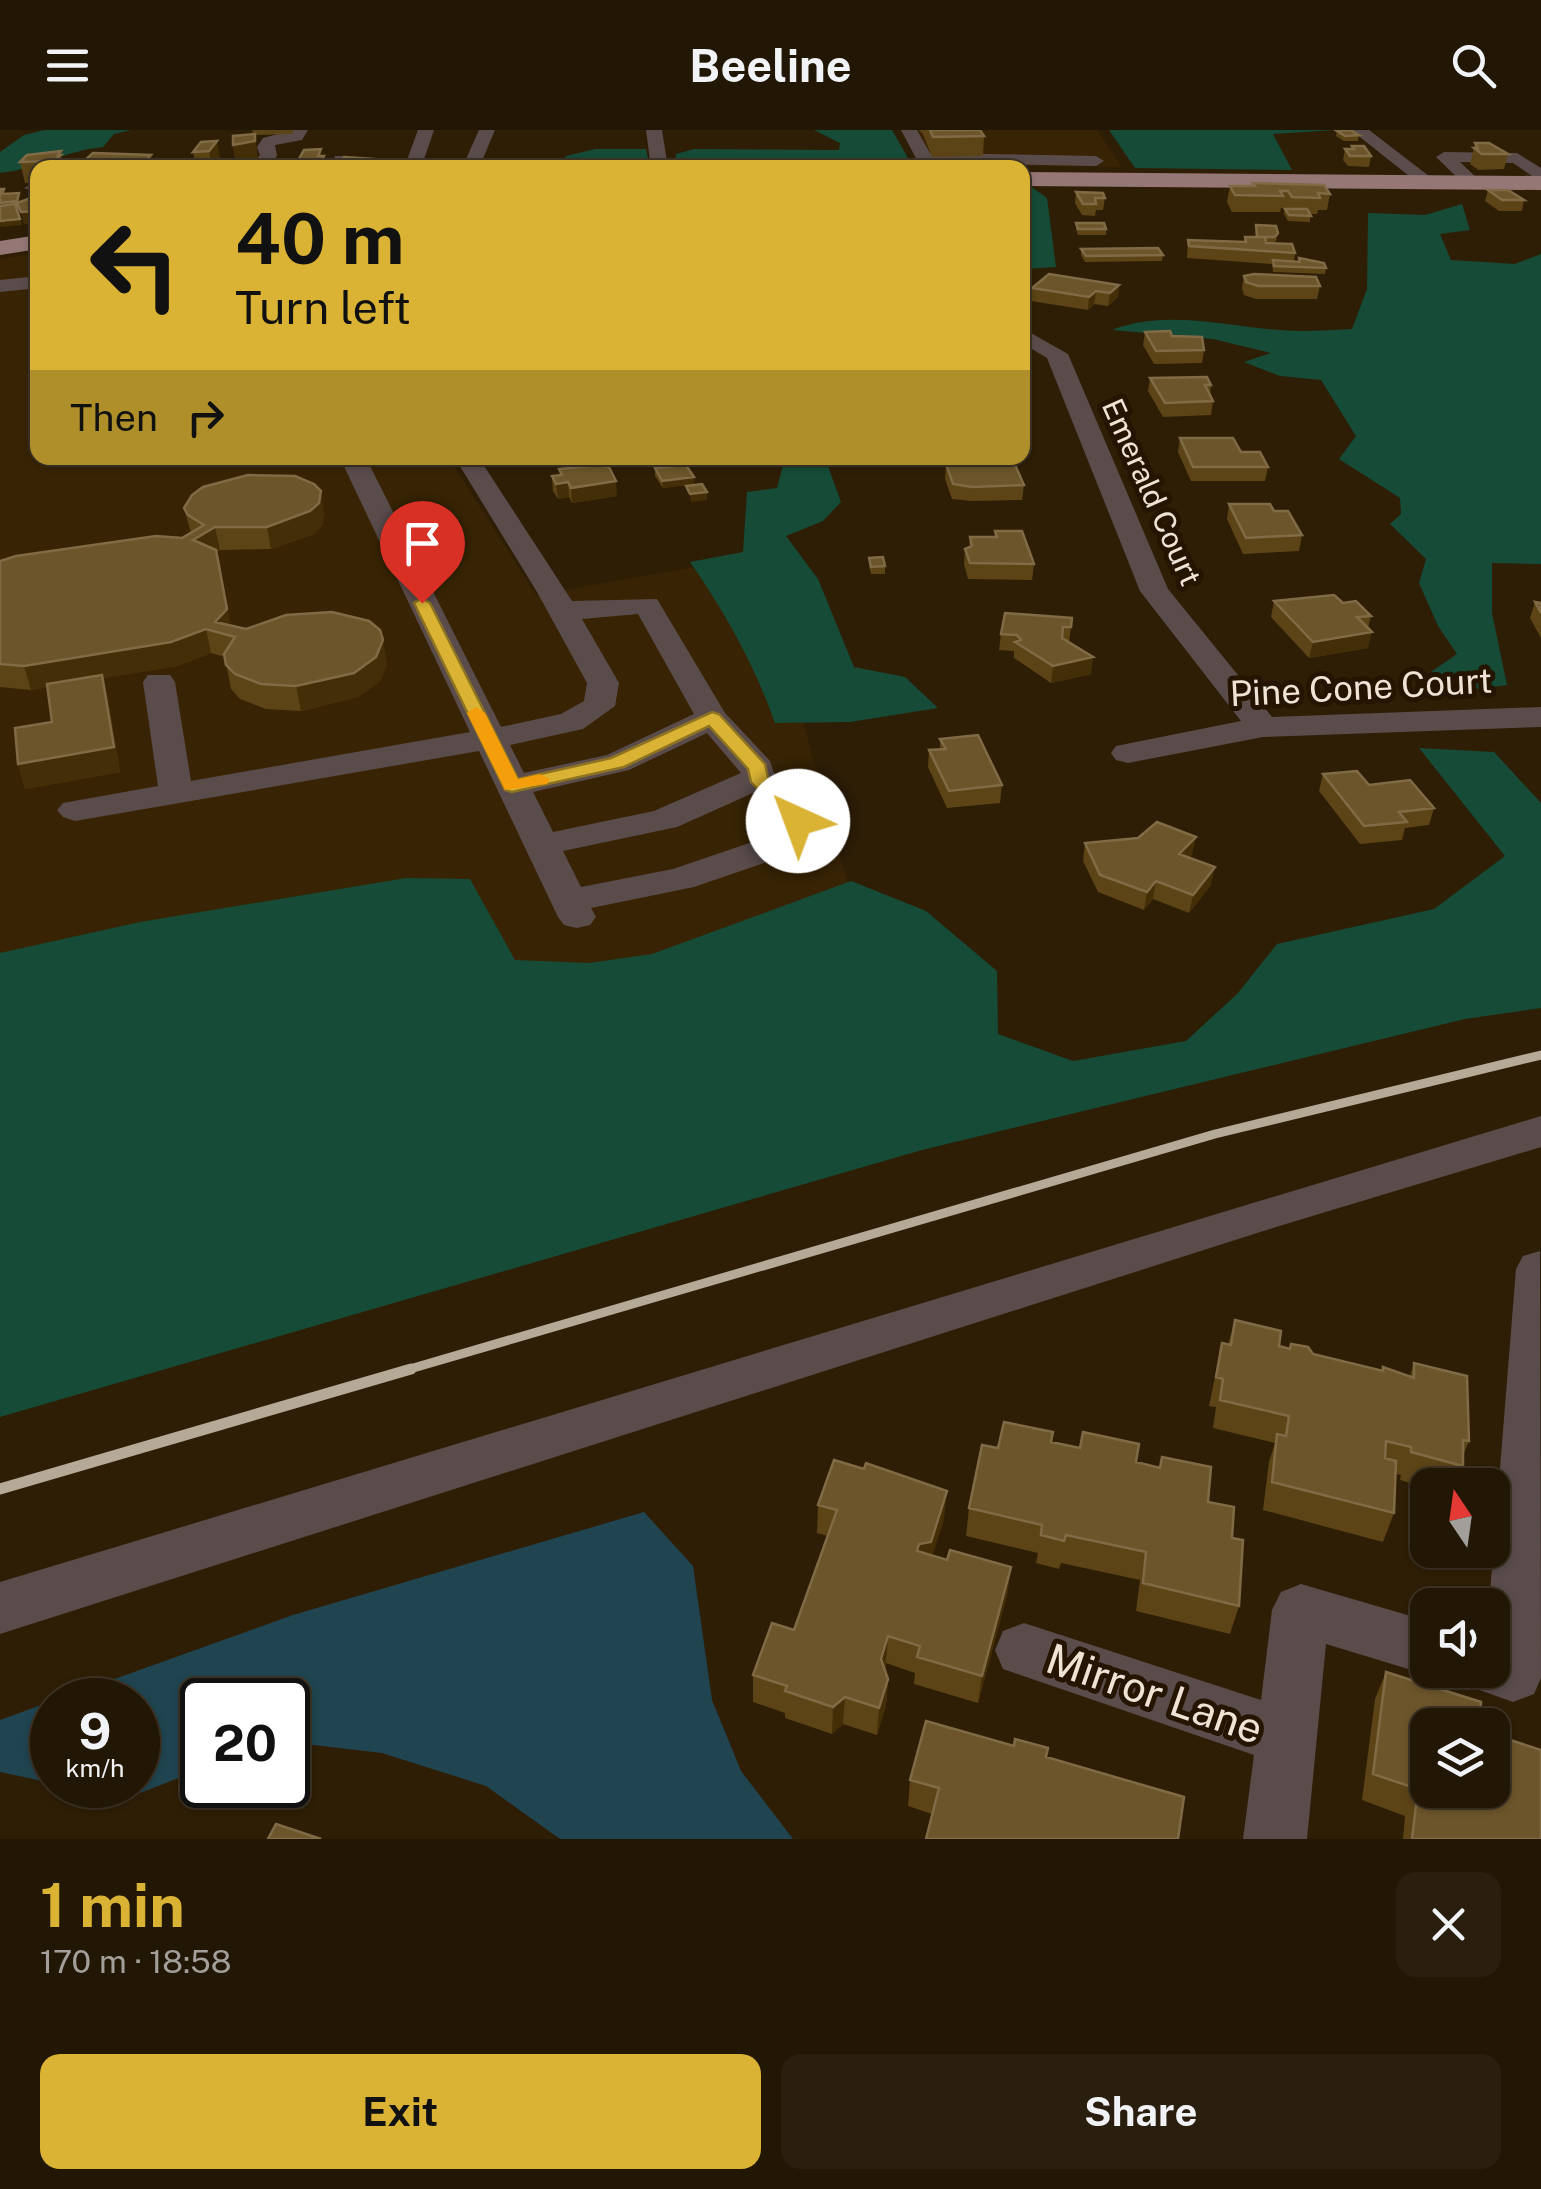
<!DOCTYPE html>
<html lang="en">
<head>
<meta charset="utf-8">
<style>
	:root { --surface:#221604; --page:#2a1f0e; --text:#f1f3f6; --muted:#a29f9a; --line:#3f3526; --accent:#dab334 }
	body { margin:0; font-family:"Public Sans",sans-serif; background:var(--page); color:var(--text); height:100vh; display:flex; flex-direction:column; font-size:38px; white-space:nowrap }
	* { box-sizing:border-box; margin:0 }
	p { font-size:32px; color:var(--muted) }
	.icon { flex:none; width:55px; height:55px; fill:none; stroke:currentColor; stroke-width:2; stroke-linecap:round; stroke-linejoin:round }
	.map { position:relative; height:1709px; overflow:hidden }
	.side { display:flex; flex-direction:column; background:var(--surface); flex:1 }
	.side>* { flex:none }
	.top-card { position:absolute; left:30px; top:30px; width:1000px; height:305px; border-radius:20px; box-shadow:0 2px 8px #0004,0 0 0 2px var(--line); background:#dab334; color:#111; overflow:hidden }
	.needle { width:65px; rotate:347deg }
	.fabs { position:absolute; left:1410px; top:1338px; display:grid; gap:20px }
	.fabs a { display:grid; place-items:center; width:100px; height:100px; border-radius:20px; background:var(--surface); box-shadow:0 2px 8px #0004,0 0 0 2px var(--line); font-size:50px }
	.speed { position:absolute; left:30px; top:1548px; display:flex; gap:20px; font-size:50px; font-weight:700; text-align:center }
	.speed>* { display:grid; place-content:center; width:130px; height:130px; border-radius:50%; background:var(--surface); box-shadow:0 2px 8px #0004,0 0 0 2px var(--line); line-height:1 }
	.speed small { font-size:25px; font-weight:400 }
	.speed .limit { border:5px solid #111; border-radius:15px; background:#fff; color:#111 }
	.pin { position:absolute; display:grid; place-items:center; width:85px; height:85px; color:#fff; margin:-102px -42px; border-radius:50% 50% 50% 0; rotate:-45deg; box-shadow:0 0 10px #0007 }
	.pin .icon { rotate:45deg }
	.me { position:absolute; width:110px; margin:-55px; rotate:317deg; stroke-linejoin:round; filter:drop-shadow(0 0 8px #0008) }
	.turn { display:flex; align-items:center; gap:35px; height:210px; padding:0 40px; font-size:45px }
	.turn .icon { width:130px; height:130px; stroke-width:2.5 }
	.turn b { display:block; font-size:70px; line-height:85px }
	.then { display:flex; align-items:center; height:95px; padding:0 40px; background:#0003; gap:20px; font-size:38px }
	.round { display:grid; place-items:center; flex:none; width:105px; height:105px; border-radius:20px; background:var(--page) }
	.summary { display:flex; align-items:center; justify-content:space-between; height:170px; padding:0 40px }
	h1 { font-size:60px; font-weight:700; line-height:75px; color:var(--accent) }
	.primary-button { display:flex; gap:20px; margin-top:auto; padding:20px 40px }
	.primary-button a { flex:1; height:115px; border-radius:20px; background:var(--accent); color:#111; font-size:40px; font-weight:700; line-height:115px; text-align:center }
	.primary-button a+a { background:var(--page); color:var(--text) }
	header { display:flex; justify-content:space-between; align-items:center; height:130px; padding:0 40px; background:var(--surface); font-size:45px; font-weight:700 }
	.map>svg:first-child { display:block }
</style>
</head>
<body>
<header><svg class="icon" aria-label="menu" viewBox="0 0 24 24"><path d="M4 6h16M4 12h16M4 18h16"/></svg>Beeline<svg class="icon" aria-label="search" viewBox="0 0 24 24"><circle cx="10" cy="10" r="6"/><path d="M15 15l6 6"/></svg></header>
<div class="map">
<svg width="1541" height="1709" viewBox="0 0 1541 1709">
	<rect width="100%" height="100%" fill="#2e1e06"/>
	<path fill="#382404" d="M905 0H1097L1122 37 924 35Z
		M37 123 38 328H449L536 465 757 426 922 1020 0 1287V129Z"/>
	<path fill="#154b37" d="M45 0H131L114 4 103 17C64 21 37 39 0 43V22L24 5Z
		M814 0H892L912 35 675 37 676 24 694 19 839 20 840 13Z
		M1109 0H1336L1273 4 1292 40 1135 38Z
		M595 19H646L650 37H563L566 26Z
		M1023 58H1033L1047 68 1056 137 1023 139Z
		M1462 74 1470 100 1440 104 1451 130 1515 134 1541 124V434L1492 433V483L1507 555 1462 561 1431 542 1457 524 1438 496 1419 453 1426 429 1390 394 1401 384 1400 368 1339 329 1356 306 1321 250 1280 246 1244 232 1271 223 1213 209 1112 200C1171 177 1237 200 1297 201 1315 201 1334 200 1352 199L1367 159 1368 83 1425 85Z
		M785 328H825L841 372 823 391 786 406 818 449 854 537 905 547 938 578 850 592 775 593C755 536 725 482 690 432L743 422 747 362 777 358Z
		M1419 618 1494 622 1541 673V878L1465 889 922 1020 0 1287V823L140 792 406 748 470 749 515 830 589 833 652 824 851 751 926 781 997 841 998 904 1073 931 1186 911 1238 863 1277 814 1434 779 1505 726Z"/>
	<path fill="#204550" d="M644 1382 693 1436 712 1570 741 1641 793 1709H560L486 1656 382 1623 288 1612V1570H202V1639L127 1668 63 1655H138V1570H56L293 1485Z
		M52 1571V1653L0 1642V1590Z"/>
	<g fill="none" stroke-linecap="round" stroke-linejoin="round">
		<path fill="#5b4c4c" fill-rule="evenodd" d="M292 0H308L302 10 275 15 277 26 267 38H249L260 25 257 17 263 8Z
			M418 0H434L421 38H404Z
			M479 0H495L479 38H462Z
			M646 0H662L668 38H651Z
			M901 0H917L930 23 1096 26 1104 31 1096 36 924 33 918 32Z
			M1351 0H1369L1438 53 1423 57Z
			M1444 22 1517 23 1541 38V52L1513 33 1460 32 1482 53 1467 57 1436 27Z
			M335 26H347L348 38H331Z
			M33 53H38V63L24 58Z
			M38 146V158L0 162V150Z
			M1022 198 1068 224 1168 459 1272 587 1541 577V597L1263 607 1128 633 1116 630 1111 623 1116 616 1241 591 1140 461 1047 228 1022 213Z
			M340 328H366L501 597 561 584 584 571 587 553 537 462 455 328H479L572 471 657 469 725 583 770 631 775 646 816 691 805 719 694 757 591 778 596 787 590 795 577 798 564 795 558 787 479 621 75 691 63 687 57 680 63 673 158 656 143 552 148 545H170L175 552 191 651 470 602ZM638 484 694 584 607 625 524 643 510 615 583 599 615 576 619 553 582 489ZM707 603 741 643 654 681 553 702 533 662 629 640ZM753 663 780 692 776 704 673 739 581 757 563 721 677 697Z
			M1541 986V1017L1276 1097 0 1504V1452Z
			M1540 1121 1541 1548 1534 1564 1513 1572 1471 1557 1463 1540H1492V1475H1489L1516 1139 1523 1126Z
			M1301 1454 1428 1491V1540H1441L1428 1545 1326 1514 1307 1709H1243L1254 1625 1003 1539 995 1520 1003 1501 1024 1493 1261 1570 1272 1480 1281 1462Z"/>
		<path fill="#957776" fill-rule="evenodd" d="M1022 42 1541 46V60L1022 56Z
			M38 105V119L0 125V111Z"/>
		<path stroke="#b5a998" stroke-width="9" d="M403 1241 1215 1004 1541 925"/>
		<path stroke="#b5a998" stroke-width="11" d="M0 1359 411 1239"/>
	</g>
	<path fill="#5c4416" d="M252 0H294L292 4 255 5 258 32 236 35 233 15 253 4Z
		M919 0H980L984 6 983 26 932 27 923 4Z
		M1337 1 1359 5 1358 11H1344L1336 6Z
		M201 12 221 32 216 38H189L195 31 193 22Z
		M1475 13 1508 24 1504 39 1478 40 1470 34Z
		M1352 16 1371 26 1369 37 1348 36 1343 30 1345 19H1351Z
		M61 21 64 38H38V52L25 53 20 32Z
		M151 25 153 38H86L85 30Z
		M373 29 374 38H342L341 34Z
		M1253 53 1330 64 1327 80H1318L1317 84H1310V92L1288 91 1284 84 1285 78H1281L1280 82H1232L1227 72 1230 56H1252Z
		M1488 60 1524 70 1522 81H1499L1485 71Z
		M1076 62 1105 68 1103 80H1096L1095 86 1082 85 1075 73Z
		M1076 93 1106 99V105H1078L1076 99Z
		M1256 95 1277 109 1274 113 1295 123 1294 131 1299 132V128L1326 138 1325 144 1273 142 1272 134 1187 128 1188 110 1244 112 1245 107H1256Z
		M1081 119 1163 125 1162 131 1085 132 1081 125Z
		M1244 146 1320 156 1317 169H1256L1244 165 1242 158Z
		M1119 155 1118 167 1108 176 1094 174 1088 180 1031 171 1032 158Z
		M1145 202 1172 206 1204 220 1202 233 1154 234 1143 215Z
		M1150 248 1211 255 1210 264 1213 271 1211 285 1163 287 1148 261Z
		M1180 308 1241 322 1268 337 1265 351H1191L1178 322Z
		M982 328H1012L1024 355 1022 370 971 371 952 369 945 349 946 334H960V329Z
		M655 338 694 347V354L663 358 655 346Z
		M559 339 617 366 572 373 569 367 558 369 553 361 552 346 560 345Z
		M1229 374 1274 381 1302 405 1299 421 1243 424 1227 389Z
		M184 378 324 383 322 395 314 404 271 419 220 420 217 422 230 495 387 534 380 551 358 567 301 581 266 579 240 569 231 559 225 527 211 523 177 536 103 548 108 569 120 642 25 659 18 634 52 592 47 557 31 560 0 557V431L182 408 191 403Z
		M995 401 1034 434 1032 450 968 449 964 434 965 419 969 417 970 407H994Z
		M869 428 885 436V444H871L869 436Z
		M1274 471 1343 473 1371 486 1368 498V518L1309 528 1271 487Z
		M1535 472 1541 473V508L1530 488Z
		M1072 488 1069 513 1091 544 1051 553 1014 528V521L999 520 1001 504Z
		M940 609 1002 655 1000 673 947 678 928 637 929 620 940 619Z
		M1323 644 1369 655 1434 678 1429 695 1405 698 1402 710 1360 714 1319 661Z
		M1085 713 1192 725 1189 728 1211 755 1189 783 1153 769 1144 780 1098 762 1083 731Z
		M1235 1190 1279 1216 1313 1224 1382 1241 1383 1237 1410 1246 1414 1233 1469 1311 1463 1326V1336L1455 1355H1428V1358L1400 1350 1401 1345 1396 1344 1394 1383 1383 1412 1263 1380 1269 1332 1275 1313 1213 1298 1216 1277 1209 1276 1222 1213 1228 1215Z
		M1051 1312 1159 1337 1162 1327 1208 1372 1232 1408 1239 1476 1230 1504 1136 1481 1140 1450 1061 1433 1059 1439 1036 1433 1038 1423 966 1406 969 1378 998 1318Z
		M818 1375 944 1389 932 1426 947 1430 1011 1437 1007 1465 978 1573 914 1554 915 1543 886 1533 885 1539 888 1549 886 1576 877 1605 843 1594 832 1604 785 1588V1583L753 1572V1545L794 1500 828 1406 817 1403Z
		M1386 1542 1428 1595 1541 1709H1403L1405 1686 1362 1670 1375 1569Z
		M1046 1627 932 1684 908 1676 910 1650Z"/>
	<path fill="#432e07" d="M255 4 258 32 236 35 233 15Z
		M217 11 221 32 216 38H212L209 21Z
		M321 19 323 29 324 26 326 38H320L318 26Z
		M61 21 64 38H56L54 31Z
		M151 25 153 38H146L145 31Z
		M19 63 20 68 18 77 0 78V73Z
		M38 81V93L24 94 21 82Z
		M20 89 22 95 0 97V91Z
		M1119 155 1118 167 1108 176 1110 163Z
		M1096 161 1094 174 1088 180 1089 167Z
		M694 347V354L663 358 662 351Z
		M616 351 617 366 572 373 571 358Z
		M568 352 569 367 558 369 556 354Z
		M321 361 324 383 322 395 314 404 271 419 267 397Z
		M707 362V370L691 372 690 364Z
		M215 397 220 420 217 422 232 502 218 503 193 410Z
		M206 499 211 523 177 536 103 548 108 569 120 642 25 659 18 634 102 548 31 560 24 536Z
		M1372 502 1368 518 1309 528 1313 512Z
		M383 510 387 534 380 551 358 567 301 581 296 556Z
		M1093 527 1091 544 1051 553 1053 536Z
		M1196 707 1192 725 1176 742 1179 724Z
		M1215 737 1211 755 1189 783 1193 765Z
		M1156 751 1153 769 1144 780 1147 762Z
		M947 1361 944 1389 928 1439 917 1421Z
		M1011 1437 1007 1465 978 1573 982 1546Z
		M888 1506 886 1533 879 1556 881 1529Z
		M888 1549 886 1576 877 1605 879 1578Z
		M845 1567 843 1594 832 1604 833 1577Z"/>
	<path fill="#6c552b" stroke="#806b46" stroke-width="2.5" d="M930 0H980L984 6 933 7Z
		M1350 0 1359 5 1345 6 1337 1Z
		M255 4V11L233 15V6Z
		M217 11 209 21 193 22 201 12Z
		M1475 13H1489L1508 24H1482L1474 18H1478Z
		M1352 16H1364L1371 26H1350L1345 19H1354Z
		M321 19 318 26H324L320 35 295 36 304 20Z
		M61 21 58 25H61L54 31 20 32 27 25Z
		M93 23 151 25 145 31 85 30Z
		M344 27 373 29 370 36H353L354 34H341Z
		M191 31H206L203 38H189Z
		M1253 53 1324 55 1330 64 1318 63 1320 68 1292 67 1288 61H1280L1283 66 1235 65 1230 56H1255Z
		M0 59H4L2 64 19 63 17 71 0 73Z
		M1488 60H1508L1524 70H1502Z
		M1076 62 1103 63 1105 68H1095L1096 74H1083Z
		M28 69H38V81L21 82 17 73Z
		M15 74 20 89 0 91V76Z
		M1285 79H1307L1311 86 1289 85Z
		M1076 93H1104L1106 99H1078Z
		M1256 95 1276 96 1278 103 1275 107H1257Z
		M1245 107H1265L1266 113 1292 114 1295 123 1189 116 1188 110 1246 112Z
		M1158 118 1163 125 1086 126 1081 119Z
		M1299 128 1324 133 1326 138 1274 136 1273 130 1300 132Z
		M1049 144 1119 155 1110 163 1096 161 1089 167 1032 158Z
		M1254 144 1316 147 1320 156H1258L1246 152 1244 146Z
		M1170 201 1172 206 1202 207 1204 220 1156 221 1145 202Z
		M1207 247 1211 255H1205L1213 271 1165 273 1150 248Z
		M1180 308H1233L1241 322H1260L1268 337H1193Z
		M983 328H1012L1024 355 972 357 953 354 946 334H962L960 329Z
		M599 335 609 337 616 351 571 358 568 352 556 354 552 346 562 345 559 339Z
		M686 335 694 347 662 351 655 338Z
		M248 345 295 346 314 354 321 361 319 373 310 381 267 397H215L193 410 216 420 227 479 215 492 246 499 286 485 332 482 369 491 380 500 383 510 376 527 354 543 296 556 261 554 235 544 226 535 224 524 235 507 206 499 171 512 24 536 0 534V431L16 426 156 406 182 408 204 395 188 385 184 378 192 365 203 357Z
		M702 354 707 362 690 364 686 356Z
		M1229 374H1270L1274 381H1288L1302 405 1246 408Z
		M995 401H1022L1034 434 970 433 965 419 972 416 970 407H997Z
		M883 427 885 436 871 437 869 428Z
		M1334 465 1343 473 1356 471 1371 486 1357 487 1372 502 1313 512 1274 471Z
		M1535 472 1541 473V483Z
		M1005 483 1072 488 1071 497H1063L1062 508 1093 527 1053 536 1015 512 1021 510 1017 505 1001 504Z
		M102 545 114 617 18 634 15 598 52 592 47 554Z
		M978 605 1002 655 949 661 929 620 946 619 940 609Z
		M1357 641 1369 655 1410 650 1434 678 1399 682 1407 692 1364 696 1323 644Z
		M1157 692 1196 707 1179 724 1215 737 1193 765 1156 751 1147 762 1100 745 1085 713 1138 708Z
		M1235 1190 1281 1201 1279 1216 1290 1219 1291 1214 1308 1217 1313 1224 1383 1241V1237L1414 1248V1233L1467 1246 1469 1311 1463 1310V1336L1411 1322V1317L1386 1311 1385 1328 1396 1331 1394 1383 1272 1352 1277 1304 1286 1306 1289 1286 1220 1270 1223 1249 1216 1247 1222 1213 1231 1215Z
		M1004 1292 1053 1302 1051 1312 1080 1318 1083 1302 1139 1314 1136 1332 1160 1338 1162 1327 1211 1337 1208 1372 1234 1377 1232 1408 1243 1410 1239 1476 1143 1453 1146 1422 1066 1405 1064 1411 1041 1405 1042 1395 969 1378 982 1315 998 1318Z
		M834 1330 864 1339 866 1333 947 1361 931 1412 919 1414 917 1421 947 1430 950 1420 1011 1437 982 1546 917 1527 920 1516 888 1506 881 1529 888 1549 879 1578 845 1567 833 1577 785 1561 787 1556 753 1545 772 1493 794 1500 837 1380 818 1375Z
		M1386 1542 1481 1572 1479 1595H1428V1660H1492V1604L1541 1620V1709H1412L1418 1659 1373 1644Z
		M926 1591 1014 1616 1015 1609 1048 1618 1046 1627 1184 1667 1178 1709H926L939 1658 910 1650Z
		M276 1694 321 1709H268Z"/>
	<path fill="#dab334" stroke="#8e7422" stroke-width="2.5" d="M422 468 430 473 518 649 611 628 712 582 719 584 765 634 768 647 808 691 805 695H791L751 652 748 639 709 596 624 637 512 662 505 660 414 473Z"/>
	<path fill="#f59e0b" d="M476 577 485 583 518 649 540 644 550 649 547 654 505 660 467 583Z"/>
	<g text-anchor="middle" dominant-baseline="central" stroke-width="10" stroke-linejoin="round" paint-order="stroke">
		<g font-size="30" fill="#eee3d5" stroke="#241400">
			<text transform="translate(1152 362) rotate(66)">Emerald Court</text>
		</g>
		<g font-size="35" fill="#eee3d5" stroke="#241400">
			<text transform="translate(1361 557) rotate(-3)">Pine Cone Court</text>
		</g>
		<g font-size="42" fill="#eee3d5" stroke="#241400">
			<text transform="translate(1155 1563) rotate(19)">Mirror Lane</text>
		</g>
	</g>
</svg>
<div class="fabs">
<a><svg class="needle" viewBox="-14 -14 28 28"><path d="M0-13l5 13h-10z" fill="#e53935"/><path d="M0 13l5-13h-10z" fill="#a29f9a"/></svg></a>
<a><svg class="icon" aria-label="sound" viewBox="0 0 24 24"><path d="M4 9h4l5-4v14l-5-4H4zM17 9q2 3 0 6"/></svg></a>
<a><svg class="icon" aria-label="layers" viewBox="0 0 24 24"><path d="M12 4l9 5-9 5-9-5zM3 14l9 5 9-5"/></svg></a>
</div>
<div class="speed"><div>9<small>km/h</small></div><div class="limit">20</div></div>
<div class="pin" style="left:422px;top:473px;background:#d93025"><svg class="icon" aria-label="arrive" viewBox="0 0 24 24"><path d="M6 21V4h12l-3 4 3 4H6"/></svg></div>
<svg class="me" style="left:798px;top:691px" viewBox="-20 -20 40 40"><circle r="19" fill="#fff"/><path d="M0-13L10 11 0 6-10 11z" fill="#dab334"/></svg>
<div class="top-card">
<div class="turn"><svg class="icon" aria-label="left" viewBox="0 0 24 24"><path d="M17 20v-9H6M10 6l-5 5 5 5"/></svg><div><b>40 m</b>Turn left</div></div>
<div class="then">Then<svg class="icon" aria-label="right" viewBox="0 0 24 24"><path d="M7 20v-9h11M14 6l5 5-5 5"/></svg></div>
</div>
</div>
<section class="side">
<div class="summary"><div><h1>1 min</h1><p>170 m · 18:58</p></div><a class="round"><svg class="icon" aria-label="close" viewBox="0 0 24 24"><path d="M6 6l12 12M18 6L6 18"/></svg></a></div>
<div class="primary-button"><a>Exit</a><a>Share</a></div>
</section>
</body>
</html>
